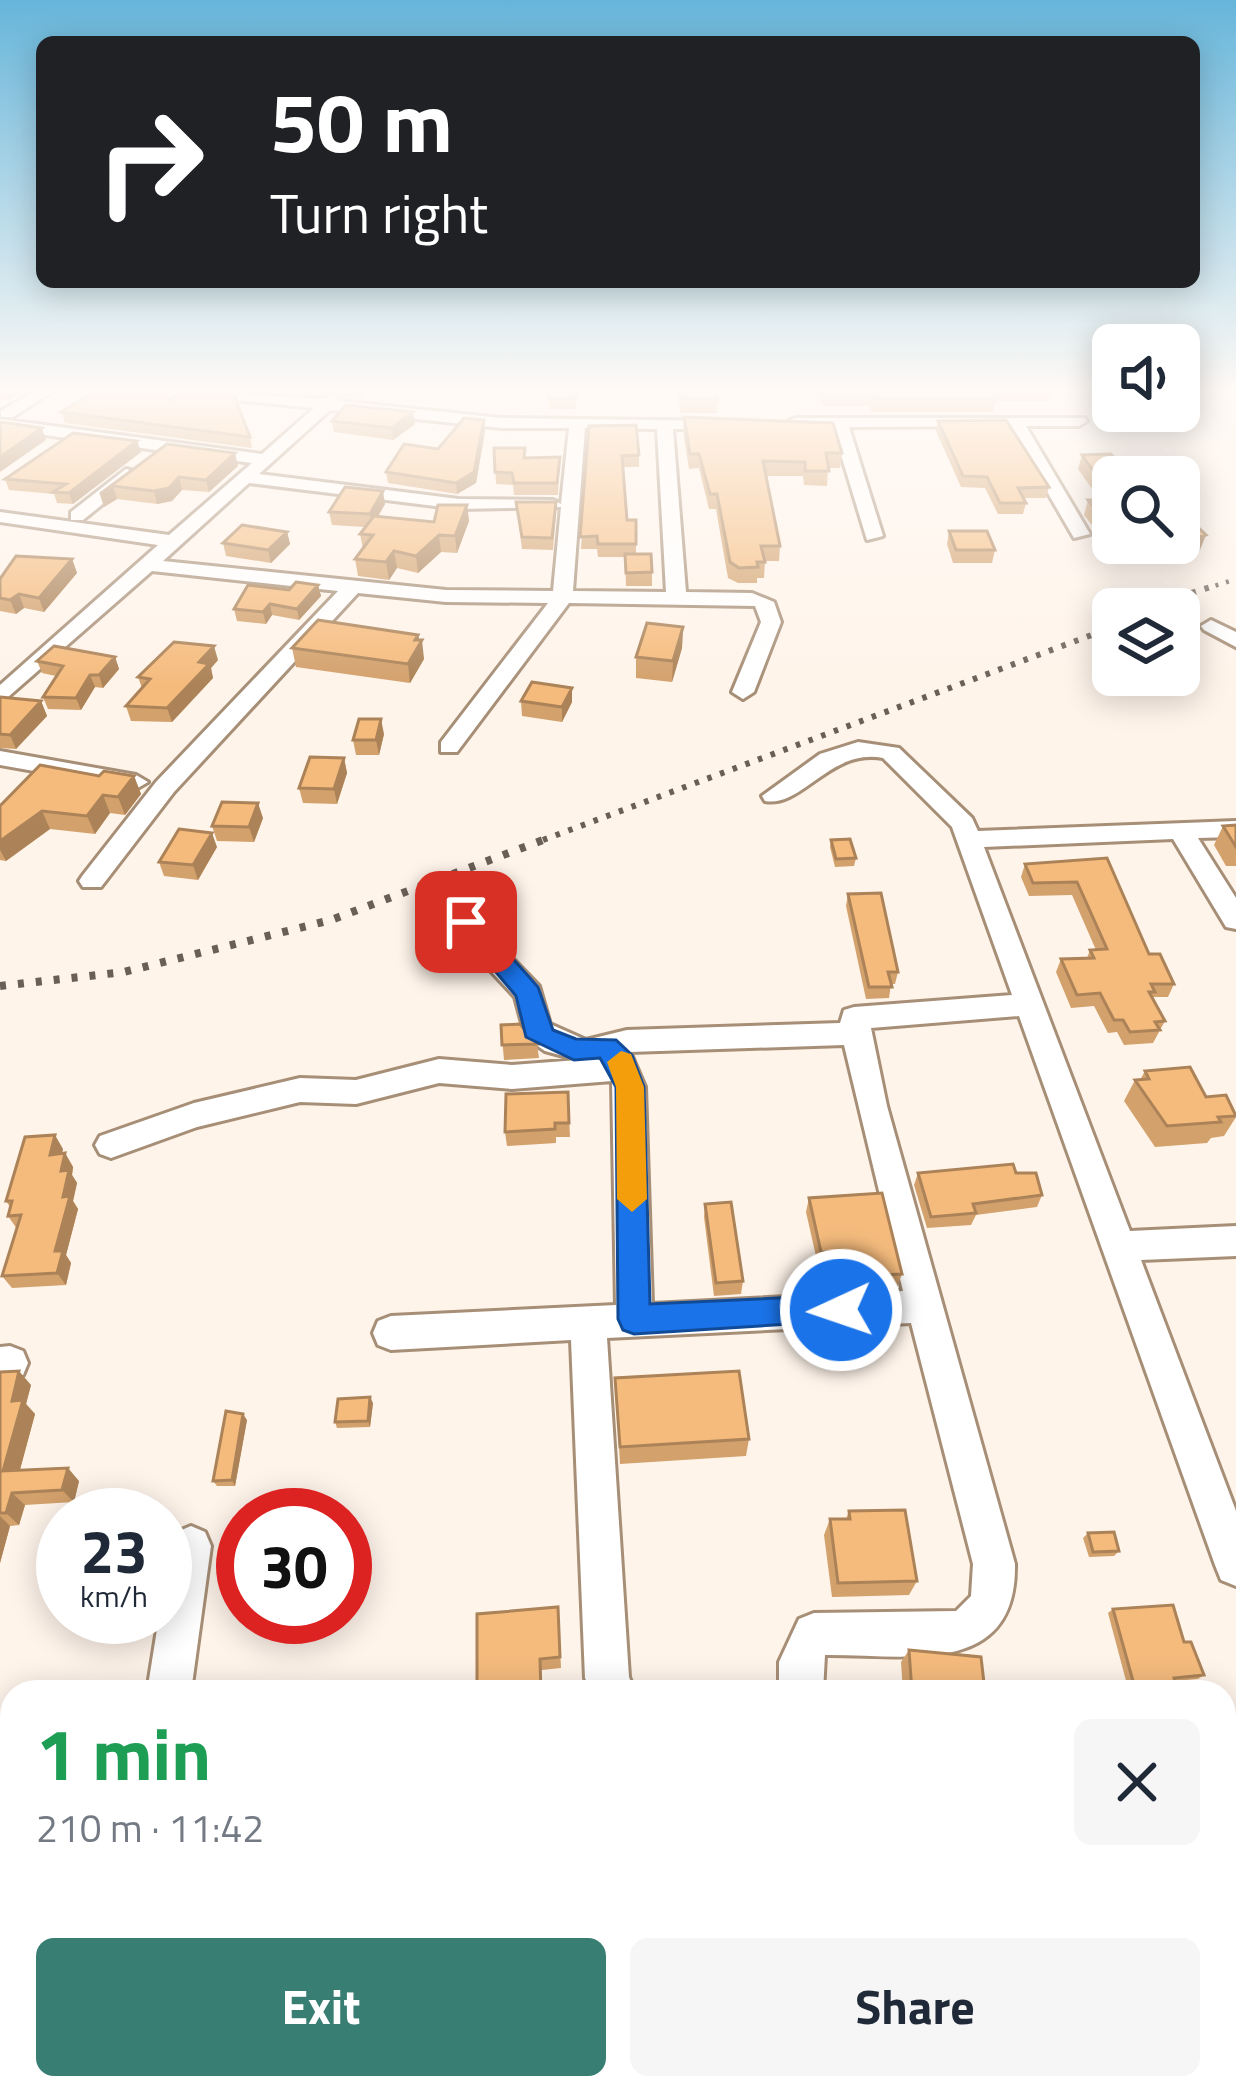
<!DOCTYPE html>
<html lang="en">
<head>
<meta charset="utf-8">
<style>
	:root { --surface:#fff; --page:#f6f6f7; --text:#1f2937; --muted:#747a83; --accent:#397e73 }
	body { margin:0; font-family:"Titillium Web",sans-serif; background:var(--page); color:var(--text); height:100vh; display:flex; flex-direction:column; font-size:45px; white-space:nowrap }
	* { box-sizing:border-box; margin:0 }
	p { font-size:39px; color:var(--muted) }
	.icon { flex:none; width:66px; height:66px; fill:none; stroke:currentColor; stroke-width:2; stroke-linecap:round; stroke-linejoin:round }
	.map { position:relative; flex:1; overflow:hidden }
	.panel { position:absolute; left:0px; top:1680px; width:1236px; height:420px; display:flex; flex-direction:column; background:var(--surface); border-radius:36px 36px 0 0; box-shadow:0 6px 30px #0003 }
	.panel>* { flex:none }
	.hud { position:absolute; left:36px; top:36px; width:1164px; height:252px; border-radius:18px; box-shadow:0 6px 30px #0003; background:#202124; color:#fff; overflow:hidden }
	.fabs { position:absolute; left:1092px; top:324px; display:grid; gap:24px }
	.fabs a { display:grid; place-items:center; width:108px; height:108px; border-radius:18px; background:var(--surface); box-shadow:0 6px 30px #0003; font-size:60px }
	.speed { position:absolute; left:36px; top:1488px; display:flex; gap:24px; font-size:60px; font-weight:700; text-align:center }
	.speed>* { display:grid; place-content:center; width:156px; height:156px; border-radius:50%; background:var(--surface); box-shadow:0 6px 30px #0003; line-height:1 }
	.speed small { font-size:30px; font-weight:400 }
	.speed .limit { border:18px solid #d22; background:#fff; color:#111 }
	.pin { position:absolute; display:grid; place-items:center; width:102px; height:102px; color:#fff; margin:-51px; border-radius:24px; box-shadow:0 6px 18px #0006 }
	.me { position:absolute; width:132px; margin:-66px; rotate:267deg; stroke-linejoin:round; filter:drop-shadow(0 0 9px #0008) }
	.turn { display:flex; align-items:center; gap:42px; height:252px; padding:0 36px; font-size:54px }
	.turn .icon { width:156px; height:156px; stroke-width:2.5 }
	.turn b { display:block; font-size:84px; line-height:102px }
	.round { display:grid; place-items:center; flex:none; width:126px; height:126px; border-radius:18px; background:var(--page) }
	.headline { display:flex; align-items:center; justify-content:space-between; height:204px; padding:0 36px }
	h1 { font-size:72px; font-weight:700; line-height:90px; color:#1e9e55 }
	.button { display:flex; gap:24px; margin-top:auto; padding:24px 36px }
	.button a { flex:1; height:138px; border-radius:18px; background:var(--accent); color:#fff; font-size:48px; font-weight:700; line-height:138px; text-align:center }
	.button a+a { background:var(--page); color:var(--text) }
	.map>svg:first-child { display:block }
</style>
</head>
<body>
<div class="map">
<svg width="1236" height="2100" viewBox="0 0 1236 2100">
	<rect width="100%" height="100%" fill="#fff4ea"/>
	<g fill="none" stroke-linecap="round" stroke-linejoin="round">
		<defs>
			<path id="minor" d="M35 391H53L13 417H1V411Z
				M191 391 323 399 333 394 339 401 502 418 730 421 732 424 724 429H673L686 592 752 593 774 602 781 622 754 692 743 699 732 692 761 622 755 606 569 603 457 752H441V742L548 603 446 602 358 593 174 792 101 887H83L79 881 83 875 156 782 338 591 152 571 0 704V685L158 545 0 522V512L169 535 252 463 0 429V419L262 454 314 408 198 396ZM330 410 502 428H569L561 504 553 500 459 499 259 474ZM585 428 657 429 666 592 573 591ZM249 483 459 509 561 507 553 591 446 590 163 561Z
				M796 418H1085L1087 421 1079 426H1026L1090 534 1074 538 1009 426 849 427 883 536 867 540 833 428 790 426V420Z
				M126 469 141 473 83 520H71V512Z
				M1211 620 1236 632V647L1204 630 1201 626Z
				M858 742 899 748 972 818 978 831 1236 821V837L1198 838 1236 898V929L1226 927 1173 839 984 847 1130 1231 1236 1226V1256L1141 1260 1236 1511V1586L1221 1580 1215 1565 1019 1016 871 1028 887 1106 1015 1564C1017 1679 906 1654 825 1655L823 1692H779V1662L799 1619 814 1613 956 1611 971 1596 973 1564 911 1323 607 1338 629 1677 635 1692H591L585 1678 571 1340 391 1350 378 1345 373 1333 378 1321 391 1316 616 1305 612 1081 512 1089 439 1083 356 1104 300 1102 197 1127 111 1158 100 1154 95 1145 100 1136 194 1103 300 1078 356 1080 439 1059 512 1065 578 1060 545 1051 526 1038 515 997 462 940 436 892 449 883 458 886 482 927 539 986 550 1024 586 1040 627 1030 840 1023 844 1010 854 1007 1012 995 952 827 883 758C830 748 802 808 765 801L762 796 820 754ZM844 1045 903 1291 652 1304 645 1087 630 1052Z
				M0 751 136 775 148 782 136 789 0 765Z
				M10 1346 23 1351 28 1363 23 1375 0 1381V1347Z
				M191 1526 205 1532 211 1546 191 1692H147L159 1617H165V1580L177 1532Z
				M832 2088H884L887 2100H833Z"/>
		</defs>
		<use href="#minor" stroke="#a78f77" stroke-width="6"/>
		<use href="#minor" fill="#fff" fill-rule="evenodd"/>
		<path stroke="#6a5f56" stroke-width="4.5" stroke-dasharray="3 8" stroke-linecap="butt" d="M1205 589 1236 579"/>
		<path stroke="#6a5f56" stroke-width="6" stroke-dasharray="4.5 9" stroke-linecap="butt" d="M1140 609 1214 586
			M543 840 1113 627"/>
		<path stroke="#6a5f56" stroke-width="8" stroke-dasharray="6 12" stroke-linecap="butt" d="M0 986 124 972 331 920 551 837"/>
	</g>
	<path fill="#d3a16c" d="M0 391H22L9 400H0Z
		M259 391H331L322 394Z
		M335 391H369L362 399 341 397Z
		M549 391H576V409H549Z
		M678 391H715L718 399 717 413H680Z
		M817 391H1051L1048 401H996L993 412H872L869 406H823Z
		M170 400 250 437 252 448 65 423 61 412Z
		M413 412 415 424 393 440 334 432 332 421Z
		M684 417 842 453 840 468H828L827 486 804 485 803 476H766L780 546 779 561H765L764 578H757V583H738L728 578 716 509H709L699 468 689 469 683 431Z
		M484 420 485 431 476 483 457 494 388 483 386 472 438 449Z
		M938 421 1049 487 1046 498H1023L1026 503 1023 514H998L985 488 961 487 936 431Z
		M589 426 639 455V467H623L627 520H636V554L652 572V586H626L625 557H598L597 549H581Z
		M137 441 141 452 73 504 57 503 54 494 9 490 5 479Z
		M167 444 238 466 209 492 182 490 172 501 157 504 117 499 104 507 100 494Z
		M494 448 526 458 560 457 558 495H514L513 485 496 484Z
		M1082 455 1113 477V543H1179V509L1200 550 1181 557 1120 560 1084 515 1088 500H1100L1078 469Z
		M516 502 556 514 553 550 522 549Z
		M385 504 378 516 434 522 467 505 469 521 457 553 441 552 418 573 397 568 389 580 358 576 355 559 363 549 360 534 365 527 332 525 329 512Z
		M949 531 995 550 992 563H953L947 544Z
		M287 532 290 544 271 563 226 556 223 543Z
		M72 559 77 573 44 612 24 608 16 614 0 611V579Z
		M318 585 321 596 299 620 272 615 266 624 237 621 234 609 289 590Z
		M683 627 682 648 672 682 636 678V657Z
		M418 635 424 659 410 683 296 667 292 648Z
		M115 657 119 669 103 688 95 687 81 710 48 709 43 697 56 676 42 673 37 661Z
		M218 660 211 668 213 678 172 722 131 721 126 706 142 688 138 677Z
		M0 697 41 701 47 716 16 749 0 748Z
		M521 701 572 702 562 722 522 716Z
		M384 734 379 755H356L353 740Z
		M344 758 347 773 337 804 303 803 299 788Z
		M99 776H134L141 794 125 815 110 813 95 834 50 829 6 861 0 860V806Z
		M263 818 254 842 217 841 212 826Z
		M1236 825V866H1226L1214 845 1223 826Z
		M831 840 856 858 854 866 835 867 830 847Z
		M217 847 198 880 164 876 159 862Z
		M1107 858 1149 954 1174 984 1168 997H1153L1165 1021 1153 1043 1124 1045 1117 1032 1108 1033 1094 1006 1071 1008 1056 972 1061 959 1087 958 1090 950H1096L1072 895 1029 896 1021 877 1025 864Z
		M848 894 898 972 895 984H891L889 998 866 999 846 906Z
		M501 1025 537 1044 539 1058 504 1060Z
		M1145 1071 1206 1097 1236 1113V1117L1224 1136 1211 1138 1207 1143 1155 1147 1124 1101 1135 1080H1140Z
		M568 1092 570 1137H556V1143L507 1146 505 1132Z
		M63 1149 62 1154 65 1153 73 1167 72 1175 77 1183 73 1201 78 1209 66 1255 71 1263 66 1285 12 1288 2 1276 17 1229 8 1216 10 1207 6 1201Z
		M918 1173H1016L1042 1195 1037 1207 976 1215 971 1225 927 1228 914 1185Z
		M809 1198 902 1274 897 1287 832 1290 828 1265H818L806 1212Z
		M705 1204 743 1281 741 1294 714 1296 704 1217Z
		M0 1372 31 1385 26 1404 35 1414 20 1470 79 1481 74 1502 25 1505 19 1525 10 1526 0 1563Z
		M615 1378 749 1439 746 1456 620 1464Z
		M373 1403 370 1427 337 1428 335 1422Z
		M247 1420 235 1486H217L213 1481Z
		M849 1511 917 1581 909 1595 832 1597 824 1535 830 1519H846Z
		M1088 1533 1119 1551 1114 1556 1089 1557 1083 1538Z
		M558 1607 561 1668 542 1670 477 1692Z
		M1113 1609 1184 1642 1204 1675 1198 1679 1175 1681 1178 1692H1129L1108 1613Z
		M909 1650 985 1692H903L901 1662Z"/>
	<path fill="#ac8358" d="M5 391H22L9 400Z
		M413 412 415 424 393 440 392 428Z
		M484 420 485 431 476 483 457 494 456 483Z
		M42 428 46 440 0 472V457Z
		M137 441 141 452 73 504 69 493Z
		M235 453 238 466 209 492 206 480Z
		M179 477 182 490 172 501 157 504 154 491Z
		M113 486 117 499 104 507 100 494Z
		M383 491 385 504 372 527 370 514Z
		M467 505 469 521 457 553 455 536Z
		M287 532 290 544 271 563 268 550Z
		M439 535 441 552 418 573 416 556Z
		M1206 535 1200 550 1181 557 1187 542Z
		M394 551 397 568 389 580 386 562Z
		M72 559 77 573 44 612 39 598Z
		M318 585 321 596 299 620 297 609Z
		M19 594 24 608 16 614 10 600Z
		M270 604 272 615 266 624 263 612Z
		M683 627 682 648 672 682 673 661Z
		M418 635 420 644 422 640 424 659 410 683 408 664Z
		M214 646 218 660 211 668 213 678 172 722 167 708 199 662Z
		M115 657 119 669 103 688 99 675Z
		M90 675 95 687 81 710 76 698Z
		M572 688V702L562 722V707Z
		M41 701 47 716 16 749 10 735Z
		M381 719 384 734 379 755 376 740Z
		M344 758 347 773 337 804 334 789Z
		M134 776 141 794 125 815 118 797Z
		M103 795 110 813 95 834 87 816Z
		M258 803 263 818 254 842 249 827Z
		M42 811 50 829 6 861 0 850V841Z
		M212 833 217 847 198 880 193 865Z
		M55 1135 63 1149 58 1168 50 1155Z
		M65 1153 73 1167 72 1175 77 1183 73 1201 78 1209 66 1255 71 1263 66 1285 57 1273 55 1251 61 1171Z
		M19 1371 31 1385 26 1404 35 1414 16 1484 3 1471 12 1401Z
		M370 1397 373 1403 370 1427 368 1421Z
		M243 1414 247 1420 235 1486 232 1480Z
		M68 1468 79 1481 74 1502 62 1490Z
		M12 1493 25 1505 19 1525 6 1513Z
		M0 1516 10 1526 0 1563Z"/>
	<path fill="#f5bb7d" stroke="#ac8358" stroke-width="3" d="M96 391H162L170 400 182 391H218L233 393 250 437 61 412Z
		M549 391H576V399H549Z
		M680 391H715L718 399H681Z
		M823 391H992L996 399H874L871 393 824 394Z
		M346 405 413 412 392 428 332 421Z
		M684 417 833 423 842 453H826L829 471H805V462L763 461 780 546H761L765 562H757L758 567 739 568 730 562 717 494H710L699 454H690Z
		M464 418 484 420 474 472 456 483 386 472 404 444 438 449Z
		M1006 420 1049 487 1018 488 1026 503H1000L987 477 963 476 938 421Z
		M0 423 1 422 42 428 0 457Z
		M636 425 639 455 622 456 627 520H636V544H598L597 536 580 537 589 426Z
		M73 433 137 441 69 493 53 492 66 484 5 479Z
		M167 444 235 453 206 480 179 477 169 488 154 491 113 486 100 494Z
		M494 448H525L524 458 560 457 557 483H514L512 473 495 472Z
		M1111 454 1117 462 1133 464 1147 477H1113V499L1082 455Z
		M345 487 383 491 370 514 329 512Z
		M1088 500H1113V531Z
		M516 502H556L552 538 522 537Z
		M438 505H467L455 536 439 535 416 556 394 551 386 562 355 559 373 535 360 534 374 516 434 522Z
		M1179 509 1206 535 1187 542H1179Z
		M242 525 287 532 268 550 223 543Z
		M949 531H987L995 550H956Z
		M625 554H651L652 572 626 573Z
		M16 556 72 559 39 598 19 594 10 600 0 598V579Z
		M296 582 318 585 297 609 270 604 263 612 234 609 248 585 289 590Z
		M318 620 418 635 415 640H422L408 664 292 648Z
		M647 623 683 627 673 661 636 657Z
		M174 642 214 646 199 662 209 664 167 708 126 706 150 679 138 677Z
		M54 646 115 657 99 675H90L76 698 43 697 63 666 37 661Z
		M532 682 572 688 562 707 521 701Z
		M0 697 41 701 10 735 0 734Z
		M359 719H381L376 740H353Z
		M310 757 344 758 334 789 299 788Z
		M40 765 99 776 104 771 134 776 118 797 103 795 87 816 42 811 0 841V806Z
		M222 802 258 803 249 827 212 826Z
		M1236 825V847L1223 826Z
		M179 829 212 833 193 865 159 862Z
		M850 839 856 858 836 859 831 840Z
		M1107 858 1149 954H1160L1174 984H1151L1155 992H1149L1165 1021 1155 1022 1160 1030 1130 1032 1123 1020H1114L1100 993 1077 995 1061 959 1094 958 1090 950 1107 949 1077 882 1033 883 1025 864Z
		M881 893 898 972H888L892 987H869L848 894Z
		M520 1024 537 1044 502 1045 501 1025Z
		M1190 1067 1206 1097 1226 1095 1236 1116 1218 1117 1221 1122 1167 1126 1135 1080 1149 1079 1145 1071Z
		M568 1092 569 1123H555V1129L505 1132 506 1094Z
		M55 1135 50 1155 65 1153 61 1171 69 1170 63 1197 70 1196 55 1251H63L57 1273 2 1276 21 1215 8 1216 12 1201H6L25 1137Z
		M1013 1164 1016 1173H1036L1042 1195 973 1204 976 1213 931 1217 918 1173Z
		M882 1193 902 1274 835 1277 831 1252H821L809 1198Z
		M731 1202 743 1281 716 1283 705 1204Z
		M19 1371 12 1401 23 1400 3 1471 68 1468 62 1490 12 1493 6 1513H0V1372Z
		M739 1371 749 1439 620 1447 615 1378Z
		M370 1397 368 1421 335 1422 338 1399Z
		M226 1411 243 1414 232 1480 213 1481Z
		M905 1510 917 1581 838 1583 830 1519H850L849 1511Z
		M1114 1532 1119 1551 1093 1552 1088 1533Z
		M1173 1605 1184 1642H1191L1204 1675 1174 1678 1178 1692H1136L1113 1609Z
		M558 1607 560 1657 540 1659 541 1692H477V1614Z
		M909 1650 981 1657 985 1692H912Z"/>
	<linearGradient id="sky" x2="0" y2="1"><stop stop-color="#66b5da"/><stop offset="0.57" stop-color="#fffaf6"/><stop offset="1" stop-color="#fffaf6" stop-opacity="0"/></linearGradient>
	<rect width="1236" height="685" fill="url(#sky)"/>
	<path fill="#1a73e8" stroke="#114b97" stroke-width="3" d="M466 913 475 916 538 987 553 1030 576 1039 616 1040 632 1055 644 1087 650 1304 841 1295 853 1299 857 1310 853 1320 634 1334 623 1330 618 1319 616 1087 600 1058 574 1060 526 1037 516 996 454 922Z"/>
	<path fill="#f59e0b" d="M621 1051 631 1054 644 1087 647 1199 632 1212 617 1199 616 1087 607 1062Z"/>
</svg>
<div class="fabs">
<a><svg class="icon" aria-label="sound" viewBox="0 0 24 24"><path d="M4 9h4l5-4v14l-5-4H4zM17 9q2 3 0 6"/></svg></a>
<a><svg class="icon" aria-label="search" viewBox="0 0 24 24"><circle cx="10" cy="10" r="6"/><path d="M15 15l6 6"/></svg></a>
<a><svg class="icon" aria-label="layers" viewBox="0 0 24 24"><path d="M12 4l9 5-9 5-9-5zM3 14l9 5 9-5"/></svg></a>
</div>
<div class="speed"><div>23<small>km/h</small></div><div class="limit">30</div></div>
<div class="pin" style="left:466px;top:922px;background:#d93025"><svg class="icon" aria-label="arrive" viewBox="0 0 24 24"><path d="M6 21V4h12l-3 4 3 4H6"/></svg></div>
<svg class="me" style="left:841px;top:1310px" viewBox="-20 -20 40 40"><circle r="17" fill="#1a73e8" stroke="#fff" stroke-width="3"/><path d="M0-11L8 9 0 5-8 9z" fill="#fff"/></svg>
<div class="hud">
<div class="turn"><svg class="icon" aria-label="right" viewBox="0 0 24 24"><path d="M7 20v-9h11M14 6l5 5-5 5"/></svg><div><b>50 m</b>Turn right</div></div>
</div>
<section class="panel">
<div class="headline"><div><h1>1 min</h1><p>210 m · 11:42</p></div><a class="round"><svg class="icon" aria-label="close" viewBox="0 0 24 24"><path d="M6 6l12 12M18 6L6 18"/></svg></a></div>
<div class="button"><a>Exit</a><a>Share</a></div>
</section>
</div>
</body>
</html>
